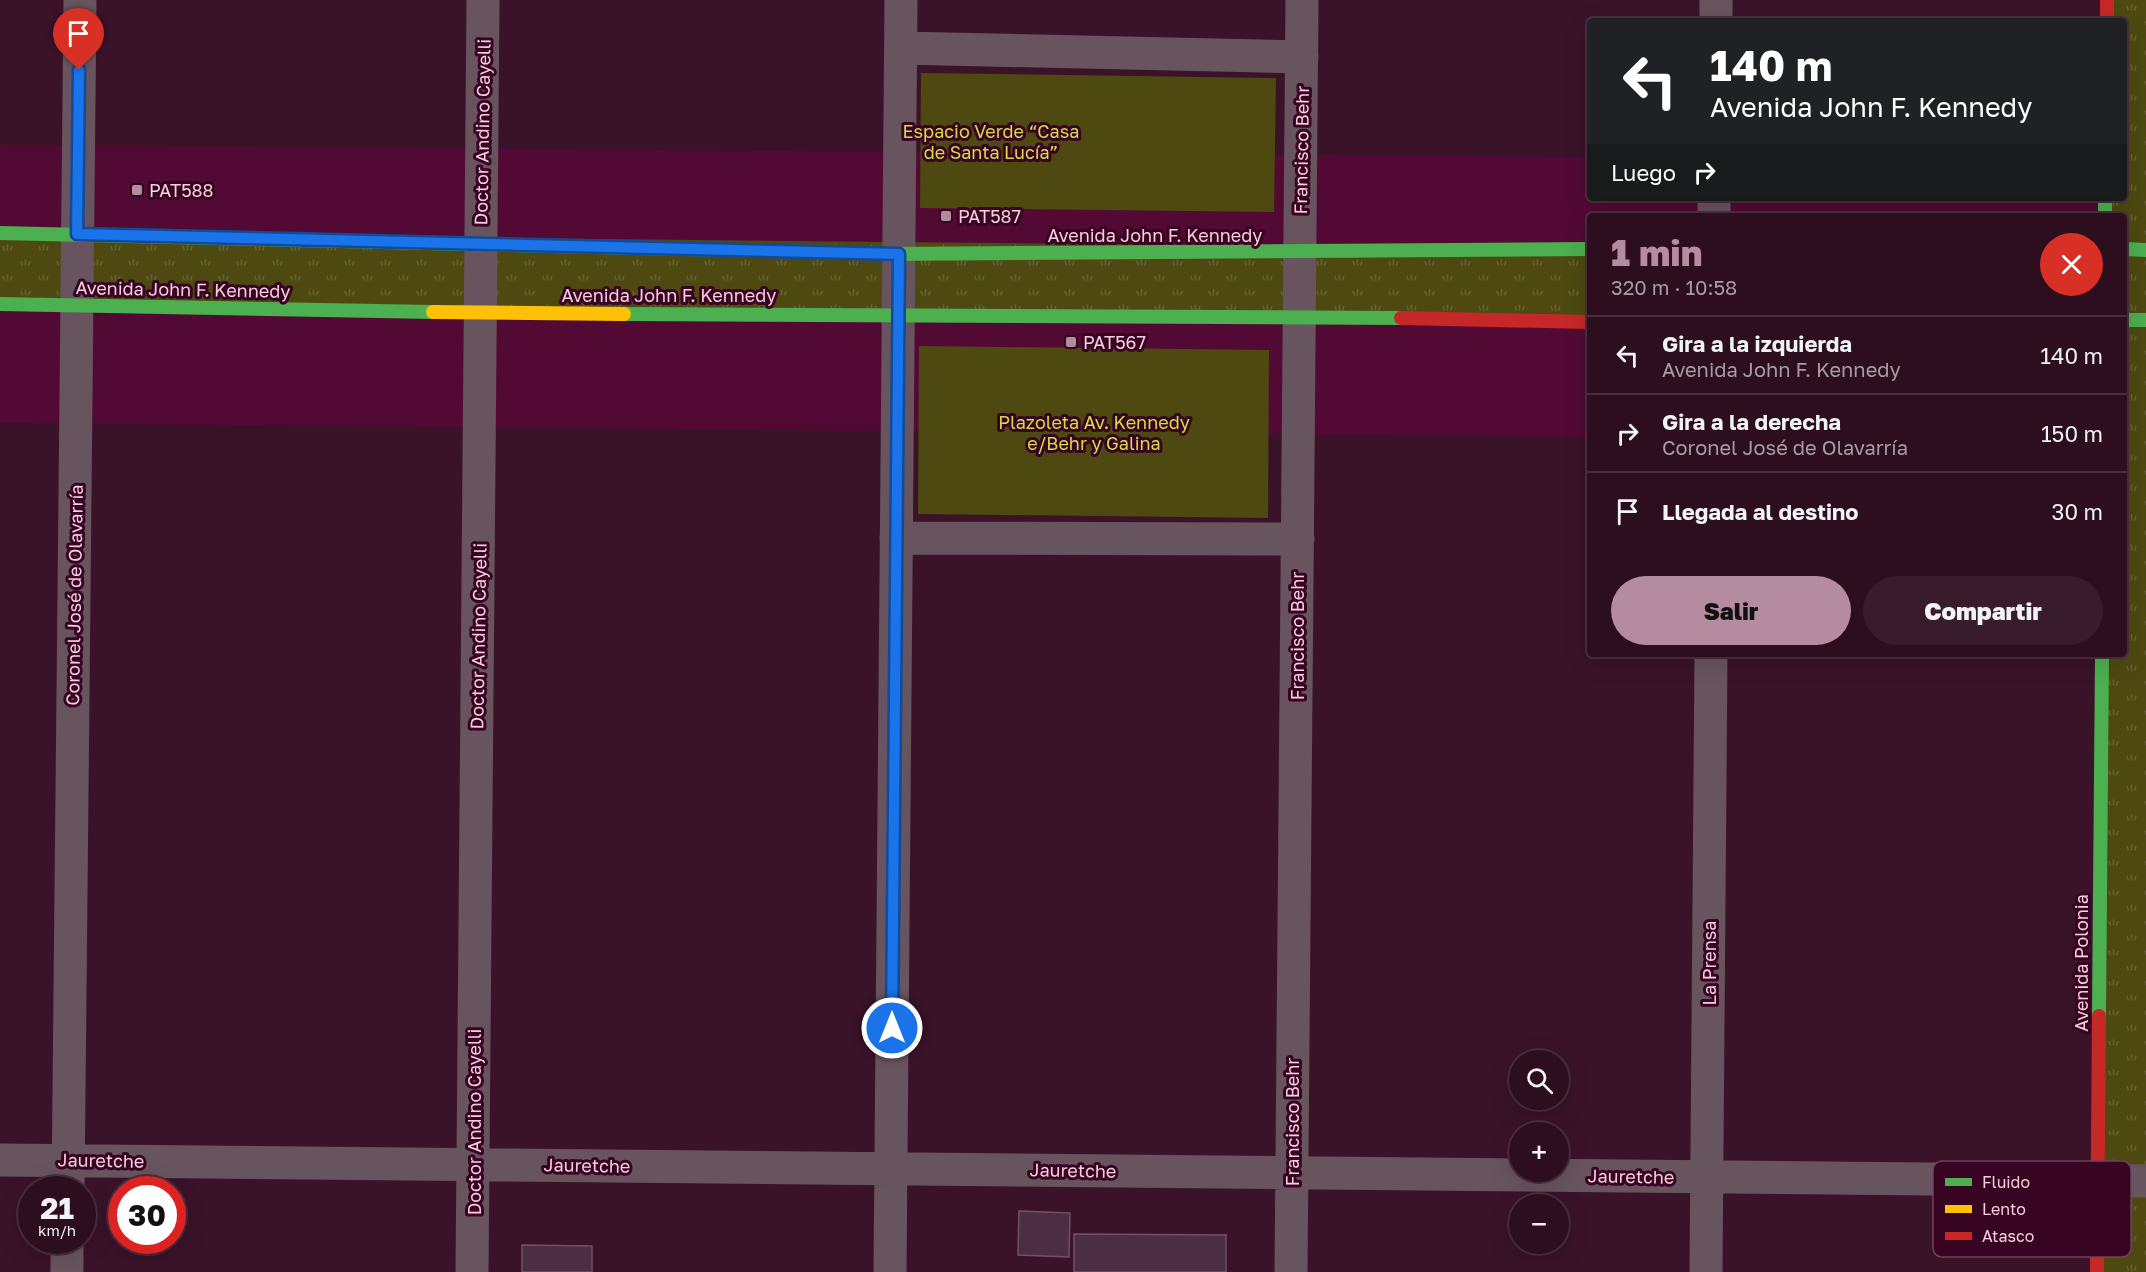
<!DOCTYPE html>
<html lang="es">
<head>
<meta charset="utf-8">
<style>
	:root { --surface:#2c0e1f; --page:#381c2c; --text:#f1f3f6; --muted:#a69ca4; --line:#482e3d; --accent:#b58b9f }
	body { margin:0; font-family:"Golos Text",sans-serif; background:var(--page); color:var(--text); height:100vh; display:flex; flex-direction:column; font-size:22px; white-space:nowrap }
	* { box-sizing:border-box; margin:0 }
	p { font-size:20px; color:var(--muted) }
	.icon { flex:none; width:33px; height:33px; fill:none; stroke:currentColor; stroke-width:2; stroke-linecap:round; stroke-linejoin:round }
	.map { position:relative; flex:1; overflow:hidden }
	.sheet { position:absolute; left:1587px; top:213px; width:540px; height:444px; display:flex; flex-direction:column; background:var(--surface); border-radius:6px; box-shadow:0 6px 24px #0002,0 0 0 2px var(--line) }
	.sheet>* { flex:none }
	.hud { position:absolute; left:1587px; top:18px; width:540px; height:183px; border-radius:6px; box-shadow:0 6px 24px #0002,0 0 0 2px var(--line); background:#202124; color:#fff; overflow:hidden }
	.fabs { position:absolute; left:1509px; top:1050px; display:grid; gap:12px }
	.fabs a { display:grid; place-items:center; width:60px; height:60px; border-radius:50%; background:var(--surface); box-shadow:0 6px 24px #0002,0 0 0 2px var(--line); font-size:30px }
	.speed { position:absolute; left:18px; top:1176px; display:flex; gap:12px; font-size:30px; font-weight:700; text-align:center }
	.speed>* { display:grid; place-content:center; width:78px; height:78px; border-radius:50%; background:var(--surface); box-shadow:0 6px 24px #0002,0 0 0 2px var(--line); line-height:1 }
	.speed small { font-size:15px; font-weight:400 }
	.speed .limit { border:9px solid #d22; background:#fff; color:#111 }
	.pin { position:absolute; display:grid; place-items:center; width:51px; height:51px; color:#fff; margin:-62px -26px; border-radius:50% 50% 50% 0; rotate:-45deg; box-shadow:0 0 6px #0007 }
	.pin .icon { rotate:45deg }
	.me { position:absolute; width:66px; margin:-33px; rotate:0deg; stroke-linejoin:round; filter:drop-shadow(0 0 4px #0008) }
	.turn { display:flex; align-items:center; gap:21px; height:126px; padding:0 24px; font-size:27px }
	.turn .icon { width:78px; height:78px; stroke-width:2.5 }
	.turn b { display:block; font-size:42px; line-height:51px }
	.then { display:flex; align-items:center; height:57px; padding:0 24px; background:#0003; gap:12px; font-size:22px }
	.round { display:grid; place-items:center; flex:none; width:63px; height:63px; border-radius:32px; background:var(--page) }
	.overview { display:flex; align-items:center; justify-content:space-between; height:102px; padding:0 24px }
	h1 { font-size:36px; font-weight:800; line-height:45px; color:var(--accent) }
	.action { display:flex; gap:12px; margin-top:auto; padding:12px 24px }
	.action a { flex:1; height:69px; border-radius:36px; background:var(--accent); color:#111; font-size:24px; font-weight:800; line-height:69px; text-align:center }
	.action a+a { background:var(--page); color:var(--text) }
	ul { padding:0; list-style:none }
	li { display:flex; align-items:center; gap:18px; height:78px; padding:0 24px; border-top:2px solid var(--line) }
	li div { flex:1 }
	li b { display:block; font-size:22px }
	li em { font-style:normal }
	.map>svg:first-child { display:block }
</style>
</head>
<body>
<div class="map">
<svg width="2146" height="1272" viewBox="0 0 2146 1272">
	<defs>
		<pattern id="grass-tufts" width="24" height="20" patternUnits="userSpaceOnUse" patternTransform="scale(1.5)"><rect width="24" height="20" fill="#4d4911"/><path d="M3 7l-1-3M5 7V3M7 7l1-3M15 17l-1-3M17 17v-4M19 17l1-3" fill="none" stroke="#676233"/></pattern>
	</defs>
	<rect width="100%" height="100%" fill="#3a1329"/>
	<path fill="#520a34" d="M0 145 1590 157V198H2124V216H1590V437L0 423Z"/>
	<path fill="url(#grass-tufts)" d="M2107 0H2146V1272H2097L2102 654H2124V216H2105V198H2124V21H2107Z
		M0 233 1590 249V322L0 304Z"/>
	<path fill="#4d4911" d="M921 73 1276 78 1274 212 920 208Z
		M919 346 1269 350 1268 518 918 514Z"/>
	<path fill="#4b2e42" stroke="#705267" stroke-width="1.5" d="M1019 1211 1070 1213 1069 1257 1018 1255Z
		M1074 1234 1226 1235V1272H1074Z
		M522 1245 592 1246V1272H522Z"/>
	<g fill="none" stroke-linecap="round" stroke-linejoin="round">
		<path stroke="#68545e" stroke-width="33" d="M1716 21V0
			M901 48 1302 57
			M1714 216V198
			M896 538 1298 539
			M0 1160 2146 1181
			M68 1190 80 0
			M67 1272V1240
			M472 1272 483 0
			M890 1272 901 0
			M1291 1272 1302 0
			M1706 1272 1711 654"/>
		<path stroke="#4caf50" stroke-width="14" d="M2105 198V216
			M0 233 724 250
			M2124 249 2146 250
			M889 254 1590 249
			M0 304 433 312
			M624 314 1401 318
			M2124 320H2146
			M2099 1016 2102 654"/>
		<path stroke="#ffc107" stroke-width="14" d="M433 312 624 314"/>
		<path stroke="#c62828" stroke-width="14" d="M2107 0V21
			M724 250 889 254
			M1401 318 1590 322
			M2097 1272 2099 1016"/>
	</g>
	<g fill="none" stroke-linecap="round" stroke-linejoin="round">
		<defs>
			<path id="route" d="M79 70 77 234 899 254 892 1028"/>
		</defs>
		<use href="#route" stroke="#114b97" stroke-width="15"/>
		<use href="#route" stroke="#1a73e8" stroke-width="10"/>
	</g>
	<g fill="#b58b9f" stroke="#370521" stroke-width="2">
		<rect x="131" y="184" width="12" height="12" rx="3"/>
		<rect x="940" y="210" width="12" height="12" rx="3"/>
		<rect x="1065" y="336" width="12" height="12" rx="3"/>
	</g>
	<g text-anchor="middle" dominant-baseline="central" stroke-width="6" stroke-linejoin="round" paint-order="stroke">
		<g font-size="18" fill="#d6db4a" stroke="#370521">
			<text x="991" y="131">Espacio Verde “Casa<tspan x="991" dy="21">de Santa Lucía”</tspan></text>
			<text x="1094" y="422">Plazoleta Av. Kennedy<tspan x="1094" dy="21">e/Behr y Galina</tspan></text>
		</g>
		<g font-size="18" fill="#f7ccde" stroke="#370521">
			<text transform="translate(482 132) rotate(-89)">Doctor Andino Cayelli</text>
			<text transform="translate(1301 150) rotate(-89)">Francisco Behr</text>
			<text x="1155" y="235">Avenida John F. Kennedy</text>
			<text transform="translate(183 289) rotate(1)">Avenida John F. Kennedy</text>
			<text x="669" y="295">Avenida John F. Kennedy</text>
			<text transform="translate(74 595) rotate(-89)">Coronel José de Olavarría</text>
			<text transform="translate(478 636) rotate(-89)">Doctor Andino Cayelli</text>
			<text transform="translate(1297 636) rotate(-90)">Francisco Behr</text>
			<text transform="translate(1709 963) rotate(-90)">La Prensa</text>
			<text transform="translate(2081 963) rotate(-90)">Avenida Polonia</text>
			<text transform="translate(474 1122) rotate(-90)">Doctor Andino Cayelli</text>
			<text transform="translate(1292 1122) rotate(-90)">Francisco Behr</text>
			<text transform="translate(101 1160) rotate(1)">Jauretche</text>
			<text transform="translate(587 1165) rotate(1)">Jauretche</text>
			<text transform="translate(1073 1170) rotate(1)">Jauretche</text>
			<text transform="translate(1631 1176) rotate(1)">Jauretche</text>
		</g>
		<g font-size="18" fill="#f7ccde" stroke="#370521" text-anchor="start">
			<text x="149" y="190">PAT588</text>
			<text x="958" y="216">PAT587</text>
			<text x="1083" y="342">PAT567</text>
		</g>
	</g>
	<rect x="1933" y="1161" width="198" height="96" rx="9" fill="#370521" stroke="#71415a" stroke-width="1.5"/>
	<rect x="1945" y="1178" width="27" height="8" fill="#4caf50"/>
	<rect x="1945" y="1205" width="27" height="8" fill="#ffc107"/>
	<rect x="1945" y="1232" width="27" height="8" fill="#c62828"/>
	<g font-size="16" fill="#f7ccde">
		<text x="1982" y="1188">Fluido</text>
		<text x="1982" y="1215">Lento</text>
		<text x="1982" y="1242">Atasco</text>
	</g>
</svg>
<div class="fabs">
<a><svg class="icon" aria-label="search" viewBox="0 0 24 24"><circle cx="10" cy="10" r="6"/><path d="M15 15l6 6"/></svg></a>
<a>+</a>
<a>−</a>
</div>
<div class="speed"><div>21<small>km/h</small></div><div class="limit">30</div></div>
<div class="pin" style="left:79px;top:70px;background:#d93025"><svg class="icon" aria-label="arrive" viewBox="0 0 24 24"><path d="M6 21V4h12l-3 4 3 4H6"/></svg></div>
<svg class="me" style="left:892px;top:1028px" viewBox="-20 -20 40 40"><circle r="17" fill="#1a73e8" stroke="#fff" stroke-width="3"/><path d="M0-11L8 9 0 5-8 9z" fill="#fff"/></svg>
<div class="hud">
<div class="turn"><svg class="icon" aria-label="left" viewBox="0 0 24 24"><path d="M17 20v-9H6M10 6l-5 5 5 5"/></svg><div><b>140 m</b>Avenida John F. Kennedy</div></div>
<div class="then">Luego<svg class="icon" aria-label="right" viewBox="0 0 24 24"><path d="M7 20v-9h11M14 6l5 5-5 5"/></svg></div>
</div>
<section class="sheet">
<div class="overview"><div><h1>1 min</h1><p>320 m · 10:58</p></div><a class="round" style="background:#d93025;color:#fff"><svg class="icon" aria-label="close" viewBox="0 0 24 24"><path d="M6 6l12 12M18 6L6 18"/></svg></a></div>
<ul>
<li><svg class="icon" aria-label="left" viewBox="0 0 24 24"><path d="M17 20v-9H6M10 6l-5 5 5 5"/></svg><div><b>Gira a la izquierda</b><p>Avenida John F. Kennedy</p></div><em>140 m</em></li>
<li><svg class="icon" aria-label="right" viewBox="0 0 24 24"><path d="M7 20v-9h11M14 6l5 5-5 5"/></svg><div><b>Gira a la derecha</b><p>Coronel José de Olavarría</p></div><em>150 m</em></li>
<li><svg class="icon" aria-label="arrive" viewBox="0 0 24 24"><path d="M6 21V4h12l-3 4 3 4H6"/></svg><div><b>Llegada al destino</b></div><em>30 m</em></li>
</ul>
<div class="action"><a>Salir</a><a>Compartir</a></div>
</section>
</div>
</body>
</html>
